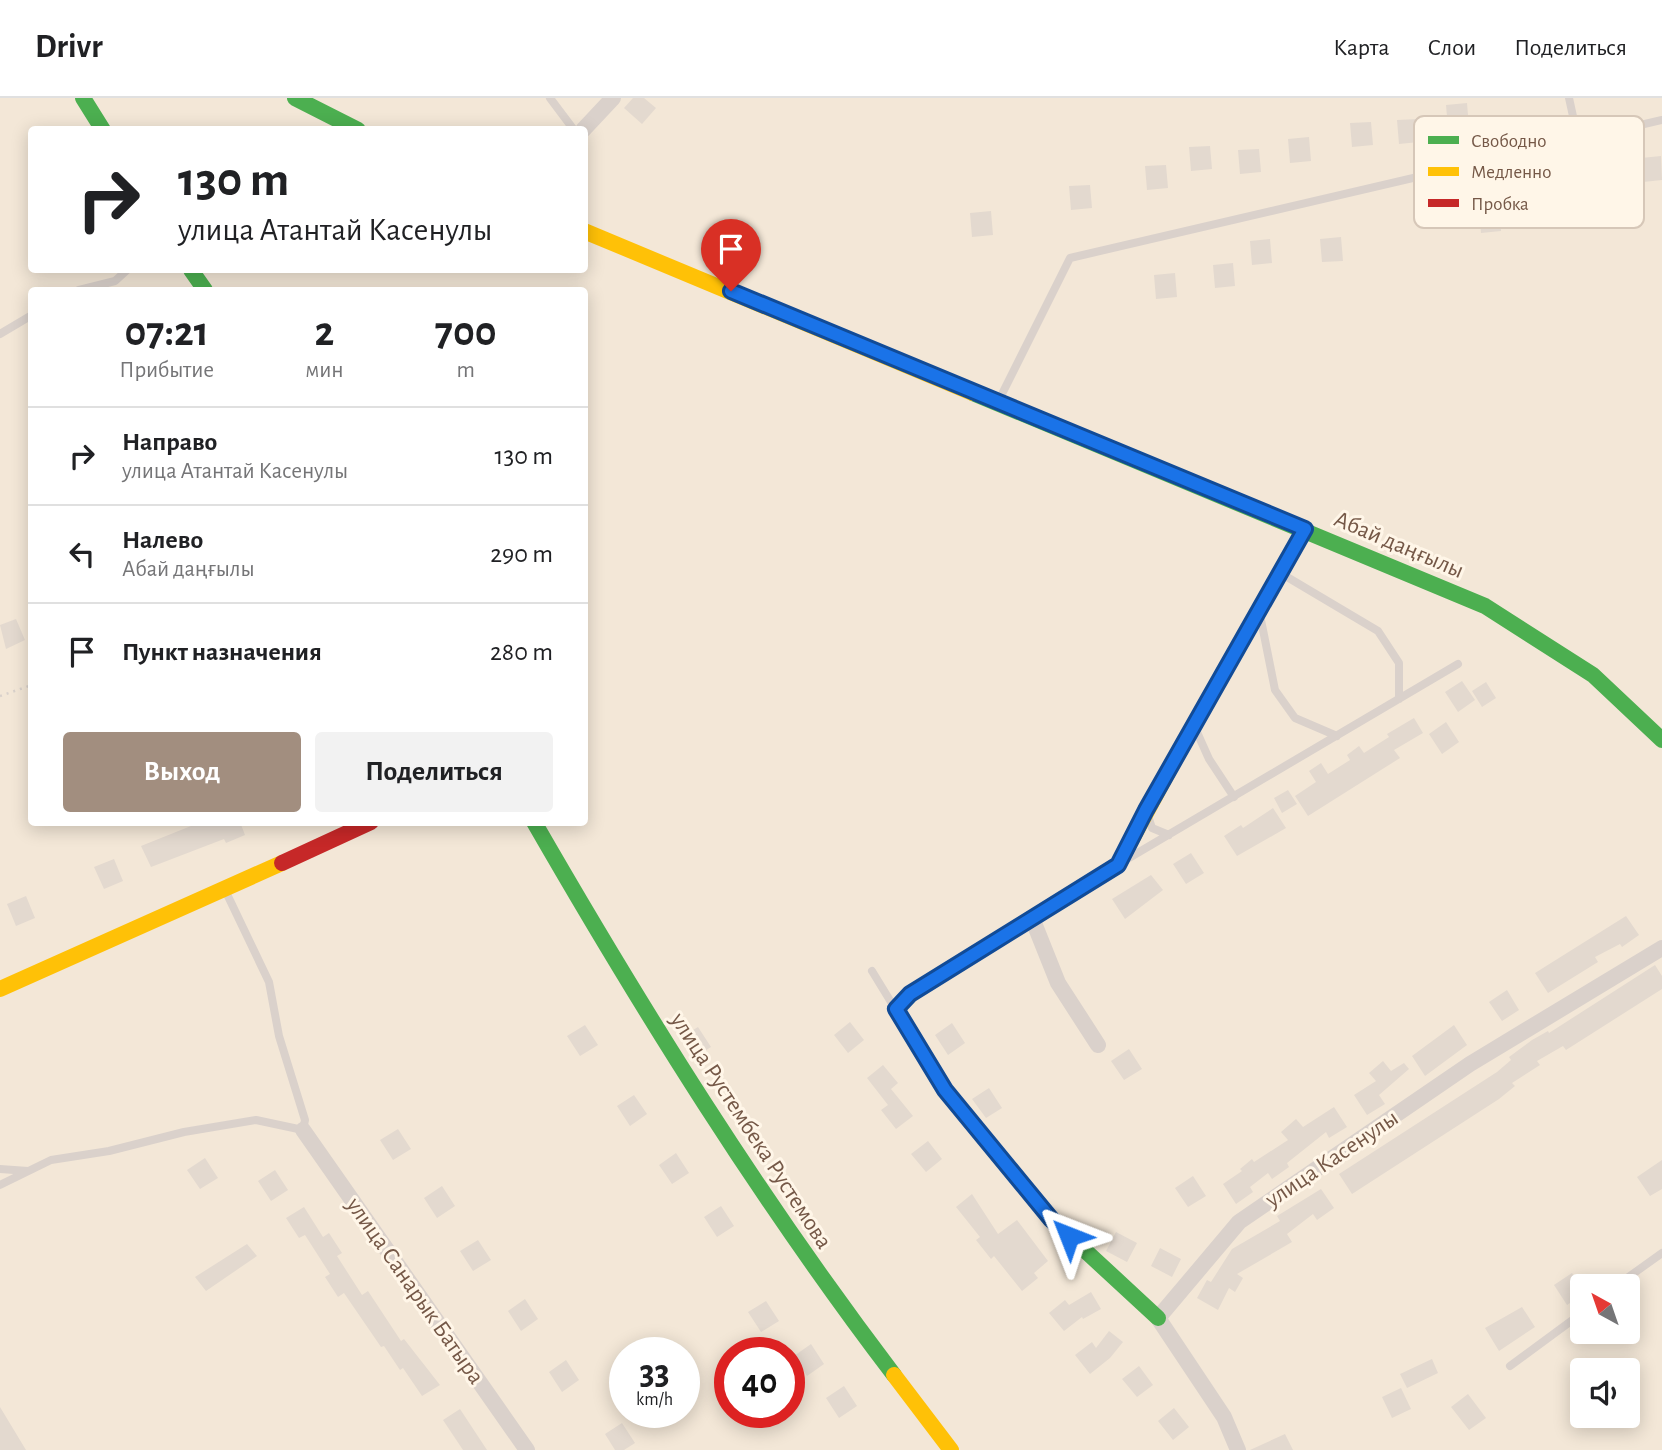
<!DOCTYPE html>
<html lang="ru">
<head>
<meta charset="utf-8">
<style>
	:root { --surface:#fff; --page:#f2f2f2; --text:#202124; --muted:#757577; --line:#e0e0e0; --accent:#a28e7f }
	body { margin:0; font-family:"Alegreya Sans",sans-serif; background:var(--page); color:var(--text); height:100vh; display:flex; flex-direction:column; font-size:26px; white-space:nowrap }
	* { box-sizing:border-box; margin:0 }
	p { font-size:23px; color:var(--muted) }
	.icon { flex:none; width:38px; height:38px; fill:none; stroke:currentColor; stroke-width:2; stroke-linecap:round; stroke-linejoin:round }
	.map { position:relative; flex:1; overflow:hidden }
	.sheet { position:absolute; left:28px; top:189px; width:560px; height:539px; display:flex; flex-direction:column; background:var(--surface); border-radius:7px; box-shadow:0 4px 18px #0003 }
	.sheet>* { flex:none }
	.banner { position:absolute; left:28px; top:28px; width:560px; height:147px; border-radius:7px; box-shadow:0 4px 18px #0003; background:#fff; color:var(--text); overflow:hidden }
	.needle { width:46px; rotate:320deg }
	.fabs { position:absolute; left:1570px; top:1176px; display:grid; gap:14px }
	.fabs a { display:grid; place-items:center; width:70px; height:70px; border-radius:7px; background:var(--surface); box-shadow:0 4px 18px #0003; font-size:35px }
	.speed { position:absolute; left:609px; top:1239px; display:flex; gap:14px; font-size:35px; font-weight:700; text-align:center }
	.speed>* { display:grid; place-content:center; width:91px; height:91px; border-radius:50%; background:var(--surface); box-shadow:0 4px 18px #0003; line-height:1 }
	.speed small { font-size:18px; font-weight:400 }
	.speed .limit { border:10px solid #d22; background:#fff; color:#111 }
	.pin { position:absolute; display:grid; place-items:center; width:60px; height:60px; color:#fff; margin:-72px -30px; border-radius:50% 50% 50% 0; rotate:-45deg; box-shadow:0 0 7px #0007 }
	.pin .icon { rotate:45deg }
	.me { position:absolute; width:77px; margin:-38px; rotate:315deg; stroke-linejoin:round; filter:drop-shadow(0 0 5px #0008) }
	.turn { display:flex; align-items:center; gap:24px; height:147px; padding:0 35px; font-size:32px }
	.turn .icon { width:91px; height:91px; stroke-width:2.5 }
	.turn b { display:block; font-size:49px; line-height:60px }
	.eta { display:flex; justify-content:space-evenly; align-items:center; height:119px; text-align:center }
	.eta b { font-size:42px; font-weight:700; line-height:49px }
	.action { display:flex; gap:14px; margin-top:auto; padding:14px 35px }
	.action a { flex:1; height:80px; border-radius:7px; background:var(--accent); color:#fff; font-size:28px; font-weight:700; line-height:80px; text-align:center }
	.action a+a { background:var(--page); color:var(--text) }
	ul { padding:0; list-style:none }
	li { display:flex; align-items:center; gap:21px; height:98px; padding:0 35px; border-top:2px solid var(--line) }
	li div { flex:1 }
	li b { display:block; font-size:26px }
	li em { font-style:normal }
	header { display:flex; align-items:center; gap:42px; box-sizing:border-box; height:98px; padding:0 35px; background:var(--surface); border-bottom:2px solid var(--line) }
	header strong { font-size:33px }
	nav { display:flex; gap:38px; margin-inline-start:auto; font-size:24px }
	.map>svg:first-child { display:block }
</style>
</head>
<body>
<header>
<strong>Drivr</strong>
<nav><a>Карта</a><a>Слои</a><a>Поделиться</a></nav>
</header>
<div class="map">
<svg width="1662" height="1352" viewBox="0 0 1662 1352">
	<rect width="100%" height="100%" fill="#f7f1e7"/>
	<path fill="#f3e7d7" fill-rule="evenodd" d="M0 0H1662V1352H0ZM32 32H584V172H32ZM32 192H584V724H32ZM1582 1188H1628V1234H1582ZM625 1255H684V1314H625ZM730 1255H789V1314H730ZM1582 1272H1628V1318H1582Z"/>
	<path fill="#e3d9cf" d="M633 0H644L656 10 642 26 624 10Z
		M1467 5 1469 29 1448 30 1446 7Z
		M1418 21 1419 44 1399 46 1397 22Z
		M1371 24 1373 47 1352 49 1350 25Z
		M1309 39 1311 63 1290 65 1288 41Z
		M1210 48 1212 71 1191 73 1189 49Z
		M1259 51 1261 74 1240 76 1238 52Z
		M1661 58 1662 82 1643 84 1641 60Z
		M1166 67 1168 90 1147 92 1145 68Z
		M1090 87 1092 110 1071 112 1069 88Z
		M1500 109 1501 133 1481 135 1479 111Z
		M991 113 993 137 972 139 970 115Z
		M1341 139 1343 163 1322 164 1320 141Z
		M1270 141 1272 165 1252 167 1250 143Z
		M1233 165 1235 188 1215 190 1213 167Z
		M1175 175 1177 199 1156 201 1154 177Z
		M16 521 25 542 6 551 0 527Z
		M1462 583 1475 602 1458 614 1445 594Z
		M1486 584 1496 600 1482 609 1472 593Z
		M1414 620 1423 635 1394 652 1400 660 1308 718 1295 698 1316 684 1309 673 1321 665 1328 676 1350 662 1347 657 1359 648 1364 655 1389 639 1387 636Z
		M1446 624 1459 644 1442 656 1429 636Z
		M1288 692 1297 706 1282 715 1274 700Z
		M1273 710 1286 730 1237 758 1224 738 1241 727 1243 730Z
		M201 724H240L245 737 226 745 224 741 151 769 141 748Z
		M1191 755 1204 775 1186 786 1173 766Z
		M114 761 123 783 104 791 94 769Z
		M1151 777 1163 792 1125 821 1112 801Z
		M26 798 35 820 16 828 7 806Z
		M1626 818 1639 837 1622 849 1620 846 1595 859 1598 864 1548 895 1535 875Z
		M1655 867 1662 878V891L1566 952 1563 948 1537 963 1540 967 1512 985 1515 988 1499 1001 1352 1096 1339 1076 1497 974 1511 962 1509 959 1532 942 1548 933 1549 935Z
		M1507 892 1519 912 1502 923 1489 904Z
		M850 924 864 942 848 955 834 937Z
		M952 925 965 945 948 957 935 937Z
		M585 927 598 947 580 958 567 938Z
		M1454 927 1467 947 1425 978 1412 958Z
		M698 929 711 949 693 960 680 940Z
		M1129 951 1142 971 1124 982 1111 963Z
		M1383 963 1391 973 1404 965 1409 971 1379 997 1385 1006 1367 1017 1354 997 1376 983 1369 975Z
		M883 967 898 985 891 991 913 1018 896 1031 881 1012 888 1007 867 980Z
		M989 990 1002 1010 986 1020 972 1001Z
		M634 997 647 1016 630 1028 617 1008Z
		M1334 1009 1347 1029 1329 1040 1326 1034 1287 1065 1289 1069 1272 1081 1268 1075 1250 1089 1253 1094 1236 1106 1223 1086 1242 1073 1240 1071 1252 1061 1254 1064 1288 1042 1281 1034 1296 1021 1303 1029Z
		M398 1031 411 1051 393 1062 380 1042Z
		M928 1043 942 1061 926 1074 911 1056Z
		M676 1055 689 1075 672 1086 659 1067Z
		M205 1060 218 1080 200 1091 187 1072Z
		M1662 1062V1091L1650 1098 1637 1079Z
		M275 1072 288 1092 271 1103 258 1083Z
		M1193 1078 1206 1098 1188 1109 1175 1090Z
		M442 1088 455 1108 437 1120 424 1100Z
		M1321 1091 1334 1110 1317 1122 1313 1116 1287 1136 1292 1144 1237 1176 1243 1180 1235 1194 1229 1190 1218 1212 1197 1200 1207 1182 1211 1184 1232 1151 1280 1123 1277 1118Z
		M972 1096 998 1136 1017 1122 1048 1163 1034 1175 1038 1180 1022 1193 994 1158 991 1161 976 1142 980 1139 956 1109Z
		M721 1108 734 1128 717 1139 704 1119Z
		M304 1109 323 1139 329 1135 342 1155 337 1158 362 1197 368 1193 401 1243 404 1241 440 1287 422 1298 403 1270 400 1272 384 1248 381 1249 344 1195 338 1199 325 1179 330 1176 305 1137 299 1140 286 1120Z
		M1116 1134 1137 1145 1127 1164 1106 1153Z
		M478 1142 491 1162 473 1173 460 1153Z
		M247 1146 257 1158 206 1193 195 1179Z
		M1160 1150 1181 1161 1172 1179 1151 1168Z
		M1572 1175 1582 1191V1197L1567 1207 1554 1187Z
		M1091 1194 1101 1211 1083 1221 1082 1219 1064 1233 1049 1215 1065 1202 1069 1207Z
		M525 1201 538 1221 521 1233 508 1213Z
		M766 1203 779 1223 761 1234 748 1214Z
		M1522 1209 1535 1229 1499 1253 1485 1230Z
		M1109 1233 1123 1244 1110 1260 1090 1276 1075 1257 1092 1244 1096 1250Z
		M811 1246 824 1266 807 1278 794 1258Z
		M1432 1261 1438 1275 1407 1290 1400 1276Z
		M566 1262 579 1282 562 1294 549 1274Z
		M1139 1268 1153 1287 1137 1299 1122 1281Z
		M844 1288 857 1308 839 1320 826 1300Z
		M1401 1290 1411 1311 1392 1320 1382 1299Z
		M1468 1296 1486 1320 1469 1332 1451 1309Z
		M0 1309 26 1352H0Z
		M1174 1310 1189 1329 1173 1342 1158 1323Z
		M460 1311 487 1352H463L443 1322Z
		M622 1325 635 1345 624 1352H615L605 1336Z
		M1285 1336 1293 1352H1250Z"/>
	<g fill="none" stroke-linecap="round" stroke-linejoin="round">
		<path stroke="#d9d1cb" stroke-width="2.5" stroke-dasharray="2 5" stroke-linecap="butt" d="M0 598 32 587"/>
		<path stroke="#dad1cb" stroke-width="8" d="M550 0 574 32
			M1569 0 1578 41
			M79 192 115 183 127 172
			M0 236 32 217
			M998 304 1070 160 1662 22
			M1282 476 1378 533 1399 565V601
			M1261 522 1275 592 1295 620 1337 638
			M1196 632 1209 661 1234 699
			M1148 718 1152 730 1169 737
			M1129 760 1458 566
			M872 873 894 909
			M0 1071 28 1073
			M0 1087 51 1062 109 1053 184 1034 256 1022 303 1032 305 1022 279 938 269 884 226 794
			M1616 1188 1662 1155
			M1510 1268 1582 1215"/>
		<path stroke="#dad1cb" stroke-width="16" d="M583 32 613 0
			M1032 820 1058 885 1098 947
			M303 1032 527 1352
			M1238 1352 1224 1319 1158 1220 1239 1124 1470 966 1662 850"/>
		<path stroke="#4caf50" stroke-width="16" d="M83 0 103 32
			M295 0 358 32
			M191 172 205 192
			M973 295 1485 508 1593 577 1662 642
			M1186 641 1305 431
			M534 724C644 915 760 1101 894 1277
			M913 894 896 911 945 992 1051 1121 1158 1220"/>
		<path stroke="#ffc107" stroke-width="16" d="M584 133 973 295
			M0 891 282 765
			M913 894 1118 767 1186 641
			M894 1277 951 1352"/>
		<path stroke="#c62828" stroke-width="16" d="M282 765 371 724"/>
	</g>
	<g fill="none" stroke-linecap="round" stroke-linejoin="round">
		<defs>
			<path id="route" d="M731 193 1305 431 1146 712 1118 767 910 896 896 911 945 992 1051 1121 1069 1138"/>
		</defs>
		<use href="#route" stroke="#114b97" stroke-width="18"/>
		<use href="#route" stroke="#1a73e8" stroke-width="12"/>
	</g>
	<g text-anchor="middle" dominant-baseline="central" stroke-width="6" stroke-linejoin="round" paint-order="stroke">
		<g font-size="24" fill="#755847" stroke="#fff6e8">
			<text transform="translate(1399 447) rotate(23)">Абай даңғылы</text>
			<text transform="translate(751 1033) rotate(57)">улица Рустембека Рустемова</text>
			<text transform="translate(1332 1061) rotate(-34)">улица Касенулы</text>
			<text transform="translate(415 1193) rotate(55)">улица Санарык Батыра</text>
		</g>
	</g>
	<rect x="1414" y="18" width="230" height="112" rx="10" fill="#fff6e8" stroke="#d6c7b8" stroke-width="2"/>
	<rect x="1428" y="38" width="31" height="8" fill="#4caf50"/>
	<rect x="1428" y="69" width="31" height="9" fill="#ffc107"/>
	<rect x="1428" y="101" width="31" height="8" fill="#c62828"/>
	<g font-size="19" fill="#755847">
		<text x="1471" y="49">Свободно</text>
		<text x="1471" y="80">Медленно</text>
		<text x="1471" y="112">Пробка</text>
	</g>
</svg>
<div class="fabs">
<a><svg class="needle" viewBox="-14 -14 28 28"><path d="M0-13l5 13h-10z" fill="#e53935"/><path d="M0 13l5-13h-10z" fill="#757577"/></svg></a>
<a><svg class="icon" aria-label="sound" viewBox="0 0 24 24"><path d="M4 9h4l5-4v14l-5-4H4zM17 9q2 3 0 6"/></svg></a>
</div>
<div class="speed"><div>33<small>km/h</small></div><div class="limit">40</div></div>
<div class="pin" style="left:731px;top:193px;background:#d93025"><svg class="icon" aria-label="arrive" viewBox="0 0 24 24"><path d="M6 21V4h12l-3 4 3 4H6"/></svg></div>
<svg class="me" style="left:1069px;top:1138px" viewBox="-20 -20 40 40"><path d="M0-17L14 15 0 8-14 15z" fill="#1a73e8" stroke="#fff" stroke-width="4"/></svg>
<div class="banner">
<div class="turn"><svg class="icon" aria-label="right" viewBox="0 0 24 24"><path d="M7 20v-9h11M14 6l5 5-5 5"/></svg><div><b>130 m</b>улица Атантай Касенулы</div></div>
</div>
<section class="sheet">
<div class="eta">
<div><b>07:21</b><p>Прибытие</p></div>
<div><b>2</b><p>мин</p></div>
<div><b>700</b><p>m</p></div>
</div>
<ul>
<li><svg class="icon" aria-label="right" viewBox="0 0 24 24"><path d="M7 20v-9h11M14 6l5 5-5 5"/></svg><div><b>Направо</b><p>улица Атантай Касенулы</p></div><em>130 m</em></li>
<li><svg class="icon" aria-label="left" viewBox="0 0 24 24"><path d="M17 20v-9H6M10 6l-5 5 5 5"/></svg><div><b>Налево</b><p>Абай даңғылы</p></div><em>290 m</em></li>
<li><svg class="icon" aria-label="arrive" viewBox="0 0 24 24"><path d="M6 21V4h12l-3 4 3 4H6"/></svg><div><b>Пункт назначения</b></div><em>280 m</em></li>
</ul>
<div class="action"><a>Выход</a><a>Поделиться</a></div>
</section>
</div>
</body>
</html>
